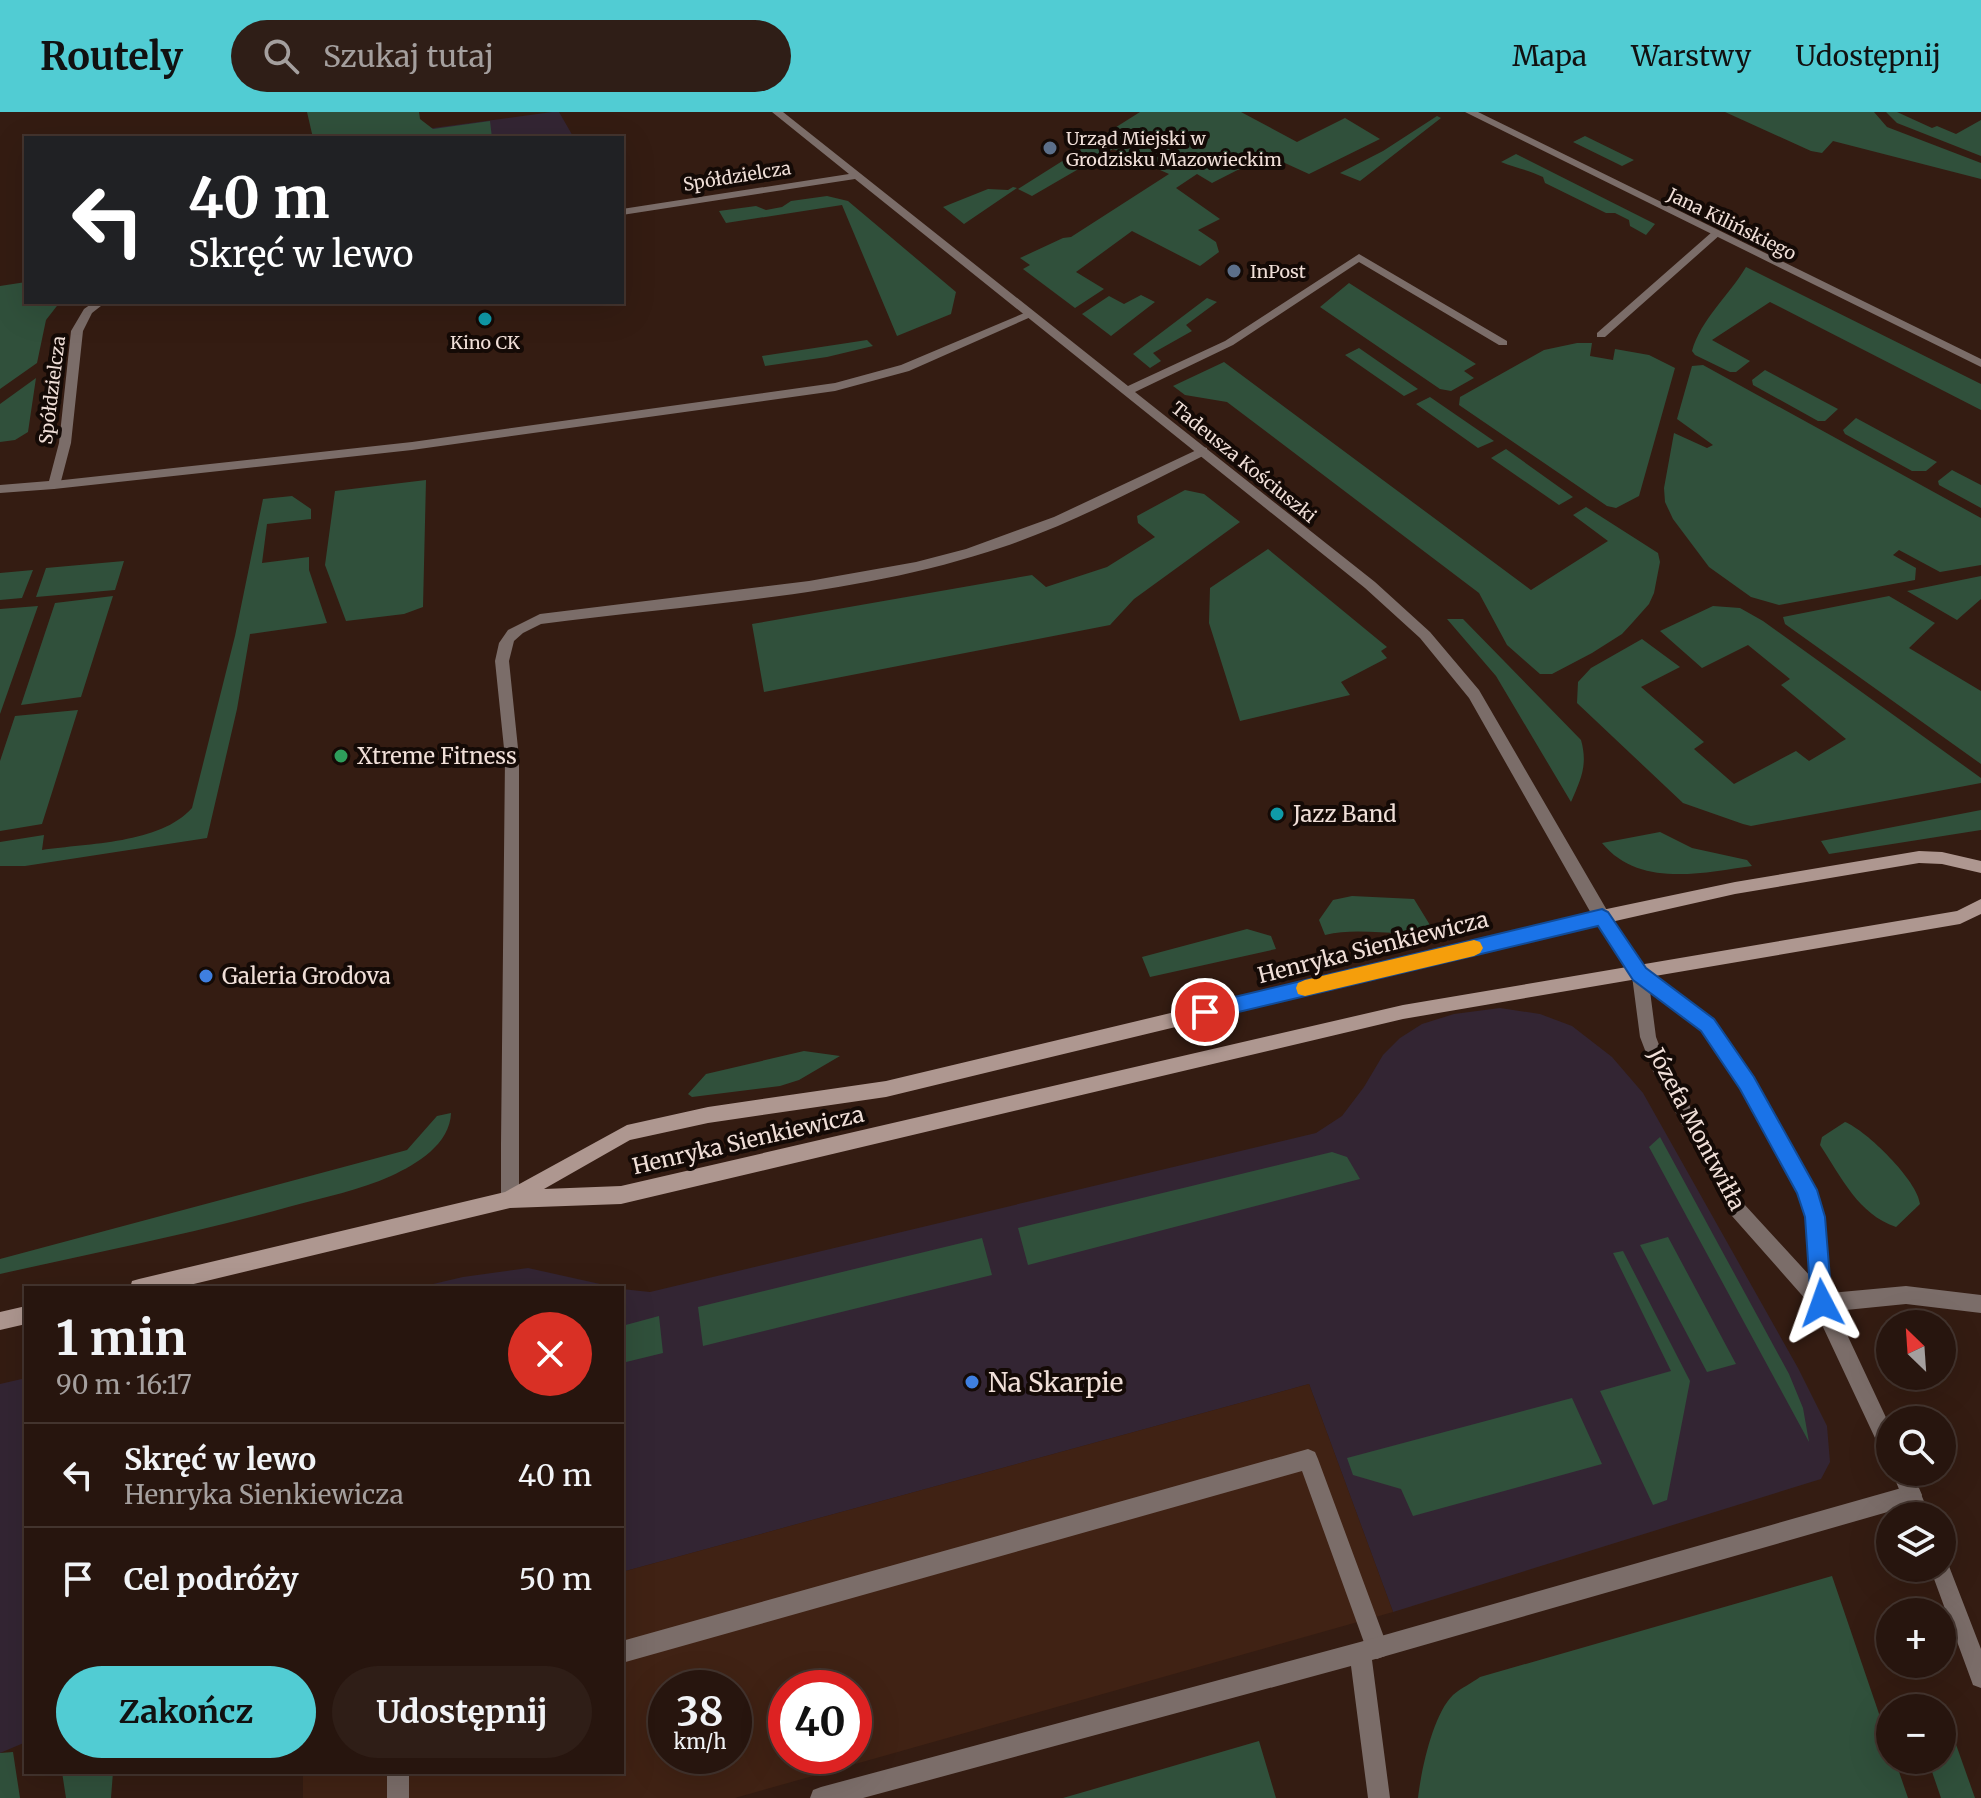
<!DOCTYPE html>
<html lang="pl">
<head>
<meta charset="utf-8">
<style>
	:root { --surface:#27150e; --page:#2f1e17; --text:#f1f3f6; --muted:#a49f9e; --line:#43342e; --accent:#51ccd3 }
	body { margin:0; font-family:Merriweather,serif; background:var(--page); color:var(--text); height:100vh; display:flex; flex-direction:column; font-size:30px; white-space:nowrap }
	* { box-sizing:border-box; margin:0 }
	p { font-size:26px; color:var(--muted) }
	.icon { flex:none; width:44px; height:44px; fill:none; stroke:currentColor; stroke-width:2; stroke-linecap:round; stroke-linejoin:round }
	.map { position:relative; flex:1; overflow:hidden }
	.side { position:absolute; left:24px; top:1174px; width:600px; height:488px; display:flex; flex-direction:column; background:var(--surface); border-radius:0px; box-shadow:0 8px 32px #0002,0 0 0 2px var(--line) }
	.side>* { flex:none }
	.hud { position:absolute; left:24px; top:24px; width:600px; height:168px; border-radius:0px; box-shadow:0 8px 32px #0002,0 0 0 2px var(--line); background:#202124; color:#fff; overflow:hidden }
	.needle { width:52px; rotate:335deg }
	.buttons { position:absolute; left:1876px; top:1198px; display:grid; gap:16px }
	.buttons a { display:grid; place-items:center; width:80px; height:80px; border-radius:50%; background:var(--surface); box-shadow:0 8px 32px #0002,0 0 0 2px var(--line); font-size:40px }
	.speed { position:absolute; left:648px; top:1558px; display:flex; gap:16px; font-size:40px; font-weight:700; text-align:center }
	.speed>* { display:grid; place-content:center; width:104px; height:104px; border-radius:50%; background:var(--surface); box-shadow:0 8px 32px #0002,0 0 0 2px var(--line); line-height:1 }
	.speed small { font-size:20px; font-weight:400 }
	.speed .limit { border:12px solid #d22; background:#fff; color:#111 }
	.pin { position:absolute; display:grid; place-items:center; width:68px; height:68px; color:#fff; margin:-34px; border:4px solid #fff; border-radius:50%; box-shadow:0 2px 8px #0007 }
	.me { position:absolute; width:88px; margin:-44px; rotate:356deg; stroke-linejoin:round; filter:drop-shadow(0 0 6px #0008) }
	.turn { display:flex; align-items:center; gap:28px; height:168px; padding:0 32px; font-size:36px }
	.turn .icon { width:104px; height:104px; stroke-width:2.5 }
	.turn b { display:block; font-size:56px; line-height:68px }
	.round { display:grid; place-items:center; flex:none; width:84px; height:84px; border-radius:42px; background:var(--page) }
	.summary { display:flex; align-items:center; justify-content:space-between; height:136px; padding:0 32px }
	h1 { font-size:48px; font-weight:700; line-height:60px }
	.cta { display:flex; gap:16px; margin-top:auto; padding:16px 32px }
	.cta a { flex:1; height:92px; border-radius:48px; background:var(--accent); color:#111; font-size:32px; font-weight:700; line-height:92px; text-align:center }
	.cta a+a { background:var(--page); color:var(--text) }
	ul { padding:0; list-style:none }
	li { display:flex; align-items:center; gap:24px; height:104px; padding:0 32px; border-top:2px solid var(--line) }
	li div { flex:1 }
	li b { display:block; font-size:30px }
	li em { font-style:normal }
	header { display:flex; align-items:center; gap:48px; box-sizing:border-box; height:112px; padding:0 40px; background:var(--accent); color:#111 }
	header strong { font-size:38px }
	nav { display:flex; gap:44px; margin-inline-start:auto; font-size:28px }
	.search { width:560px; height:72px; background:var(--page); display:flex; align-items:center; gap:20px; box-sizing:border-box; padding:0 28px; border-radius:44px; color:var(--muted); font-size:30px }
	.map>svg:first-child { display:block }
</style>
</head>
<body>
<header>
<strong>Routely</strong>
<div class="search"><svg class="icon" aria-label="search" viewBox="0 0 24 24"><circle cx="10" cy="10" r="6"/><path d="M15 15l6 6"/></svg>Szukaj tutaj</div>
<nav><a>Mapa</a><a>Warstwy</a><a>Udostępnij</a></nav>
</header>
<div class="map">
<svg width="1981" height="1686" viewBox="0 0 1981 1686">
	<rect width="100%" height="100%" fill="#341c12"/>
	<path fill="#332533" d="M552 0H559L574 26H358Z
		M1500 896 1540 902 1572 914 1612 945 1643 981 1798 1256 1827 1314 1830 1350 1821 1367 1393 1500 1309 1272 622 1460V1177L650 1180 1316 1021 1342 1004 1364 975 1383 943 1400 926 1422 912 1454 902Z
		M528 1156 618 1176H416L463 1165Z
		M26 1266V1630L0 1641V1272Z"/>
	<path fill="#402214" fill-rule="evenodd" d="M1309 1272 1393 1500 735 1686H303V1660H622V1460ZM666 1576H734V1644H666ZM786 1576H854V1644H786Z"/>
	<path fill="#30503b" d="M307 0H419L420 7 433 17 490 9 492 26H386L384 22 313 26Z
		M1140 0H1241L1297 30 1345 6 1380 27 1309 62 1267 43 1212 71 1197 62 1176 76 1220 107 1198 118 1216 130 1219 140 1200 154 1132 119 1076 160 1104 177 1075 196 1023 157 1030 153 1020 146 1063 126 1071 125 1169 62 1113 37 1032 84 1018 77Z
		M1725 0H1874L1887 15 1981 51V67L1833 29 1822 41 1811 39Z
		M1886 0H1897L1932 16 1937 14 1956 22 1981 8V44L1897 11Z
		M1437 4 1441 6 1360 69 1340 61 1383 39Z
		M1585 24 1634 48 1622 54 1573 30Z
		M1516 42 1655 112 1646 123 1630 114 1629 108 1615 101H1606L1545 71 1543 65C1529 58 1516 56 1501 50Z
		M1013 75 1017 76 964 112 943 95 988 77 1008 78Z
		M827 84 848 89 956 180 951 202 897 224 842 93 726 111 719 99 756 94 766 98 782 95 791 89Z
		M1746 155 1981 272V298L1770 190 1712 228 1750 249 1736 260H1730L1695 243 1692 239C1701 207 1728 185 1746 155Z
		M26 170V190H60L46 208 37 251 0 277V174Z
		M1349 171 1476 252 1464 259 1474 266 1451 279 1440 277 1320 195Z
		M1141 183 1155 190 1111 224 1082 202 1109 184 1124 192Z
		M1207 186 1217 190 1186 213 1192 219 1153 241 1161 249 1150 256 1133 242Z
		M867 228 873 234 827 245 765 254 762 244Z
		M1577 231H1592L1590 244 1613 248 1615 237 1649 243 1675 256 1639 384 1616 396 1607 394 1459 293 1460 285 1544 238Z
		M1359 236 1418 277 1404 284 1345 243Z
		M1224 250 1531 478 1608 429 1573 403 1586 395 1658 441 1660 450 1654 481 1649 492 1633 510 1622 522 1592 541 1552 562H1540L1507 533 1479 481 1227 290 1185 283 1173 274Z
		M1703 253 1981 406V453L1940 460 1899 438 1893 443 1916 456 1915 468 1779 493 1751 485 1709 455 1673 407 1665 390 1664 376 1674 321 1707 336 1713 333 1677 307 1692 254Z
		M1765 258 1838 297 1825 309H1818L1753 273 1752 268Z
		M36 266 28 320 15 328 0 330V292Z
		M1430 285 1494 329 1478 336 1416 292Z
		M1856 306 1937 350 1926 359H1912L1845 322 1843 318Z
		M1506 337 1573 385 1559 393 1491 346Z
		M1952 358 1981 373V396L1939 373 1938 369Z
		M426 368 423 495 404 502 346 509 325 453 335 379Z
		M1185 378 1204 382 1240 410 1134 487 1110 513 764 580 752 512 1032 463 1046 475 1107 455 1155 425 1138 411 1137 404Z
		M292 384 311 397V407L267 412 262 451 309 445V458L327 511 250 522 237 597 207 726 25 754H0V730L44 723 42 738C88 731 160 732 192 696L235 524 263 387Z
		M1268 437 1387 535 1381 539 1387 546 1341 570 1350 583 1240 609 1209 511 1210 476Z
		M124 449 115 478 36 485 46 456Z
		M33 458 22 486 0 488V461Z
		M1981 464V487L1957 508 1907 479Z
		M113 484 81 585 21 593 55 491Z
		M1889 484 1935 511 1909 536 1981 579V652L1785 512 1783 505Z
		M38 494 0 602V497Z
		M1713 494 1740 496 1763 509 1981 666V671L1751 714 1743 712 1683 691 1577 591 1578 570 1591 556 1642 527 1680 555 1641 575 1704 630 1694 637 1734 672 1796 639 1809 649 1846 627 1781 573 1790 567 1748 533 1702 556 1660 519Z
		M1447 507H1463L1581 628C1588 653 1581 667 1571 690L1496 564Z
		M78 598 42 712 0 719V649L15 604Z
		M1981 698V718L1829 742 1821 729Z
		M1660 720 1692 736 1747 748 1752 754C1702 761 1639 776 1602 731Z
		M1352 784 1414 787 1433 818C1397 826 1361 814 1325 823L1319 808 1333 788Z
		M1247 817 1271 824 1276 837 1150 865 1142 845Z
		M804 939 840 944 799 968 780 974 692 985 688 982 706 962Z
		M451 1001C450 1032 417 1052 391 1064 360 1078 325 1085 292 1094 195 1121 97 1140 0 1162V1147L407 1038 437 1004Z
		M1845 1010C1866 1018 1918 1069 1920 1092L1896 1115C1858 1102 1842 1066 1820 1033L1822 1025Z
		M1660 1025 1789 1262 1803 1296 1809 1330 1649 1035Z
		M1332 1040 1347 1045 1360 1067 1028 1153 1018 1116Z
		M1668 1125 1736 1252 1707 1260 1640 1133Z
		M982 1126 992 1163 703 1234 698 1195Z
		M1623 1139 1690 1269 1667 1388 1653 1393 1600 1279 1671 1259 1613 1141Z
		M659 1204 663 1241 622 1251V1214Z
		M1572 1286 1602 1352 1413 1404 1401 1377 1353 1363 1347 1346Z
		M1832 1464 1890 1634V1648H1895L1908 1686H1418C1421 1659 1433 1602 1453 1583 1461 1576 1472 1571 1480 1565Z
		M1942 1624H1953L1975 1686H1941L1928 1648H1942Z
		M1259 1629 1276 1686H1063Z
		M13 1640 20 1686H0V1641Z
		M62 1660H113L111 1686H66Z"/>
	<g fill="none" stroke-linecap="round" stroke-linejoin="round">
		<path fill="#7b6d69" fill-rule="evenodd" d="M1712 120 1721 122 1605 225H1597V221Z
			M1029 199 1035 202 1033 204 909 259 835 279 412 338 54 377 48 373 54 369 412 330 835 271 901 253Z
			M1203 335 1207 336V342C1140 375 1074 411 1003 435 855 485 695 492 541 512L523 521 514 529 509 549 519 646V1087L516 1093 510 1096 504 1093 501 1087V1032L505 646 495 549 499 531 508 518 540 502 809 469 916 450 966 437 1054 405Z
			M1308 1337 1315 1340 1318 1347 1388 1536 1385 1544 1377 1547 1369 1544 1366 1536 1302 1359 622 1551V1529Z
			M387 1660H409V1686H387Z"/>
		<path fill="#7b6d69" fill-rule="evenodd" d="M772 0H783L1128 274 1225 229 1359 142 1507 229V233H1499L1359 150 1233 233 1135 280 1375 470 1430 520 1479 578 1608 800 1610 805 1608 810H1596L1469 586 1420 526 1365 476 855 67 622 103V97L849 62Z
			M1465 0H1478L1981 247V255Z
			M94 190H106L92 201 83 219 71 331 60 373 54 377 0 381V373L49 369 59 331 71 219 84 197Z
			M1912 1373 1919 1376 1922 1383 1919 1390 1912 1393 1372 1548 1390 1686H1368L1351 1554 863 1686H810L813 1678 821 1675 1360 1530Z"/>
		<path fill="#7b6d69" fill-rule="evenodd" d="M1602 798 1608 800 1646 857 1713 908 1753 966 1816 1078 1824 1105 1830 1181 1906 1174 1981 1183V1201L1906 1192 1836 1199 1890 1314V1346L1883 1343 1815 1198 1732 1104 1653 959 1640 925 1632 864 1594 805 1596 800ZM1650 879 1701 918 1741 976 1799 1081 1806 1105 1811 1165 1744 1092 1666 951 1656 925Z
			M1892 1360H1912L1930 1404H1910Z
			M1942 1446 1947 1449 1981 1537V1576L1973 1573 1930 1456H1942Z"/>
		<path fill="#ae9790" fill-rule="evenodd" d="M1919 739 1942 740 1981 749V761L1942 752 1919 751 1735 782 1602 812 886 985 708 1011 630 1028 544 1077 621 1074 1403 893 1957 799 1981 787V802L1960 812 1403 907 621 1092 510 1096 177 1176H130L132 1169 139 1167 505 1080 627 1013 708 995 886 969 1602 798 1735 770Z
			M26 1194V1212L0 1218V1200Z"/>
	</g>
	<path fill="#1a73e8" stroke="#114b97" stroke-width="2" d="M1602 797 1608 800 1646 856 1714 907 1754 965 1817 1078 1825 1105 1832 1191 1829 1199 1822 1202 1814 1199 1811 1191 1805 1105 1797 1081 1740 977 1701 919 1633 868 1598 814 1205 908 1199 906 1196 900 1199 894 1205 892Z"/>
	<path fill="#f59e0b" d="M1474 828 1480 830 1483 836 1480 841 1474 844 1305 884 1298 882 1296 876 1298 871 1305 868Z"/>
	<g fill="#5c6f8a" stroke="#140a06" stroke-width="3">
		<circle cx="1050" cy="36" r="8"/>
		<circle cx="1234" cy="159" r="8"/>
	</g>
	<g fill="#0f9aa8" stroke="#140a06" stroke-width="3">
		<circle cx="485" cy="207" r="8"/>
		<circle cx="1277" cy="702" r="8"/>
	</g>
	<circle fill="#2e9e5b" stroke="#140a06" stroke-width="3" cx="341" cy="644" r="8"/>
	<g fill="#3f7fe0" stroke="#140a06" stroke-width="3">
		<circle cx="206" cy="864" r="8"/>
		<circle cx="972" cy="1270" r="8"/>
	</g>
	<g text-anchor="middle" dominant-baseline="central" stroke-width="8" stroke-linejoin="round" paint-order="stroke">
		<g font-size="18" fill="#f0dfd8" stroke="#140a06" text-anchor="start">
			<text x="1066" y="26">Urząd Miejski w<tspan x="1066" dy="21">Grodzisku Mazowieckim</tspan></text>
			<text x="1250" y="159">InPost</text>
			<text x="485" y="230" text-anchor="middle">Kino CK</text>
		</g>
		<g font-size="18" fill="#f0dfd8" stroke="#140a06">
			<text transform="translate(737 64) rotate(-9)">Spółdzielcza</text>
			<text transform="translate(1732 112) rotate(26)">Jana Kilińskiego</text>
			<text transform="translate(52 278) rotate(-83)">Spółdzielcza</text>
			<text transform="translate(1244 350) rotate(39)">Tadeusza Kościuszki</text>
		</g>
		<g font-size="22" fill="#f0dfd8" stroke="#140a06" text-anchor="start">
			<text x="357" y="644">Xtreme Fitness</text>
			<text x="1293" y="702">Jazz Band</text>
			<text x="222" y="864">Galeria Grodova</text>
		</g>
		<g font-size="22" fill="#f0dfd8" stroke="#140a06">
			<text transform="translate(1373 835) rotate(-14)">Henryka Sienkiewicza</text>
			<text transform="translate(1697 1017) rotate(62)">Józefa Montwiłła</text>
			<text transform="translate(748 1028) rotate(-13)">Henryka Sienkiewicza</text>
		</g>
		<g font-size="26" fill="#f0dfd8" stroke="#140a06" text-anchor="start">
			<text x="988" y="1270">Na Skarpie</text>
		</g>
	</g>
</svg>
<div class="buttons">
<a><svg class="needle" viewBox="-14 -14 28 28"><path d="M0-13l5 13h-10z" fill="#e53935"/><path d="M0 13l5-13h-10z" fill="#a49f9e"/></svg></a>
<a><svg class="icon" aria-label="search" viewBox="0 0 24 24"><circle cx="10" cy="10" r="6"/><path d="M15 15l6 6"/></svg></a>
<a><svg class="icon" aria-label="layers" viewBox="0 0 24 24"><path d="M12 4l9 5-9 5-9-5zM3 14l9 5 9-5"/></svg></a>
<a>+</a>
<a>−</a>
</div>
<div class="speed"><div>38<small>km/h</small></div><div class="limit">40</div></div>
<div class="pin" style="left:1205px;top:900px;background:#d93025"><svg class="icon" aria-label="arrive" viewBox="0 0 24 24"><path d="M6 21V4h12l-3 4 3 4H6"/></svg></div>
<svg class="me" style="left:1822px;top:1191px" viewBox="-20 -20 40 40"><path d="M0-17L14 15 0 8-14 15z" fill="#1a73e8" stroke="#fff" stroke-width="4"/></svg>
<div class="hud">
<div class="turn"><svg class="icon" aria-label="left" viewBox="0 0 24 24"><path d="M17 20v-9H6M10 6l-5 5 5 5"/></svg><div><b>40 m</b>Skręć w lewo</div></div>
</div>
<section class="side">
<div class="summary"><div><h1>1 min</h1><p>90 m · 16:17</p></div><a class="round" style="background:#d93025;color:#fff"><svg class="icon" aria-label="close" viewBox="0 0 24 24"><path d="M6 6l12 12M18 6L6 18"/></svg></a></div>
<ul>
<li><svg class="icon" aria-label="left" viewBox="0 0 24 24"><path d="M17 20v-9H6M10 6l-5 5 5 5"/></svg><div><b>Skręć w lewo</b><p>Henryka Sienkiewicza</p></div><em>40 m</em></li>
<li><svg class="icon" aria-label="arrive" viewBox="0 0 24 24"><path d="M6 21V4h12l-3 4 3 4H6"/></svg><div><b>Cel podróży</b></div><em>50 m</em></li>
</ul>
<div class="cta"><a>Zakończ</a><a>Udostępnij</a></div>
</section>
</div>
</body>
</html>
